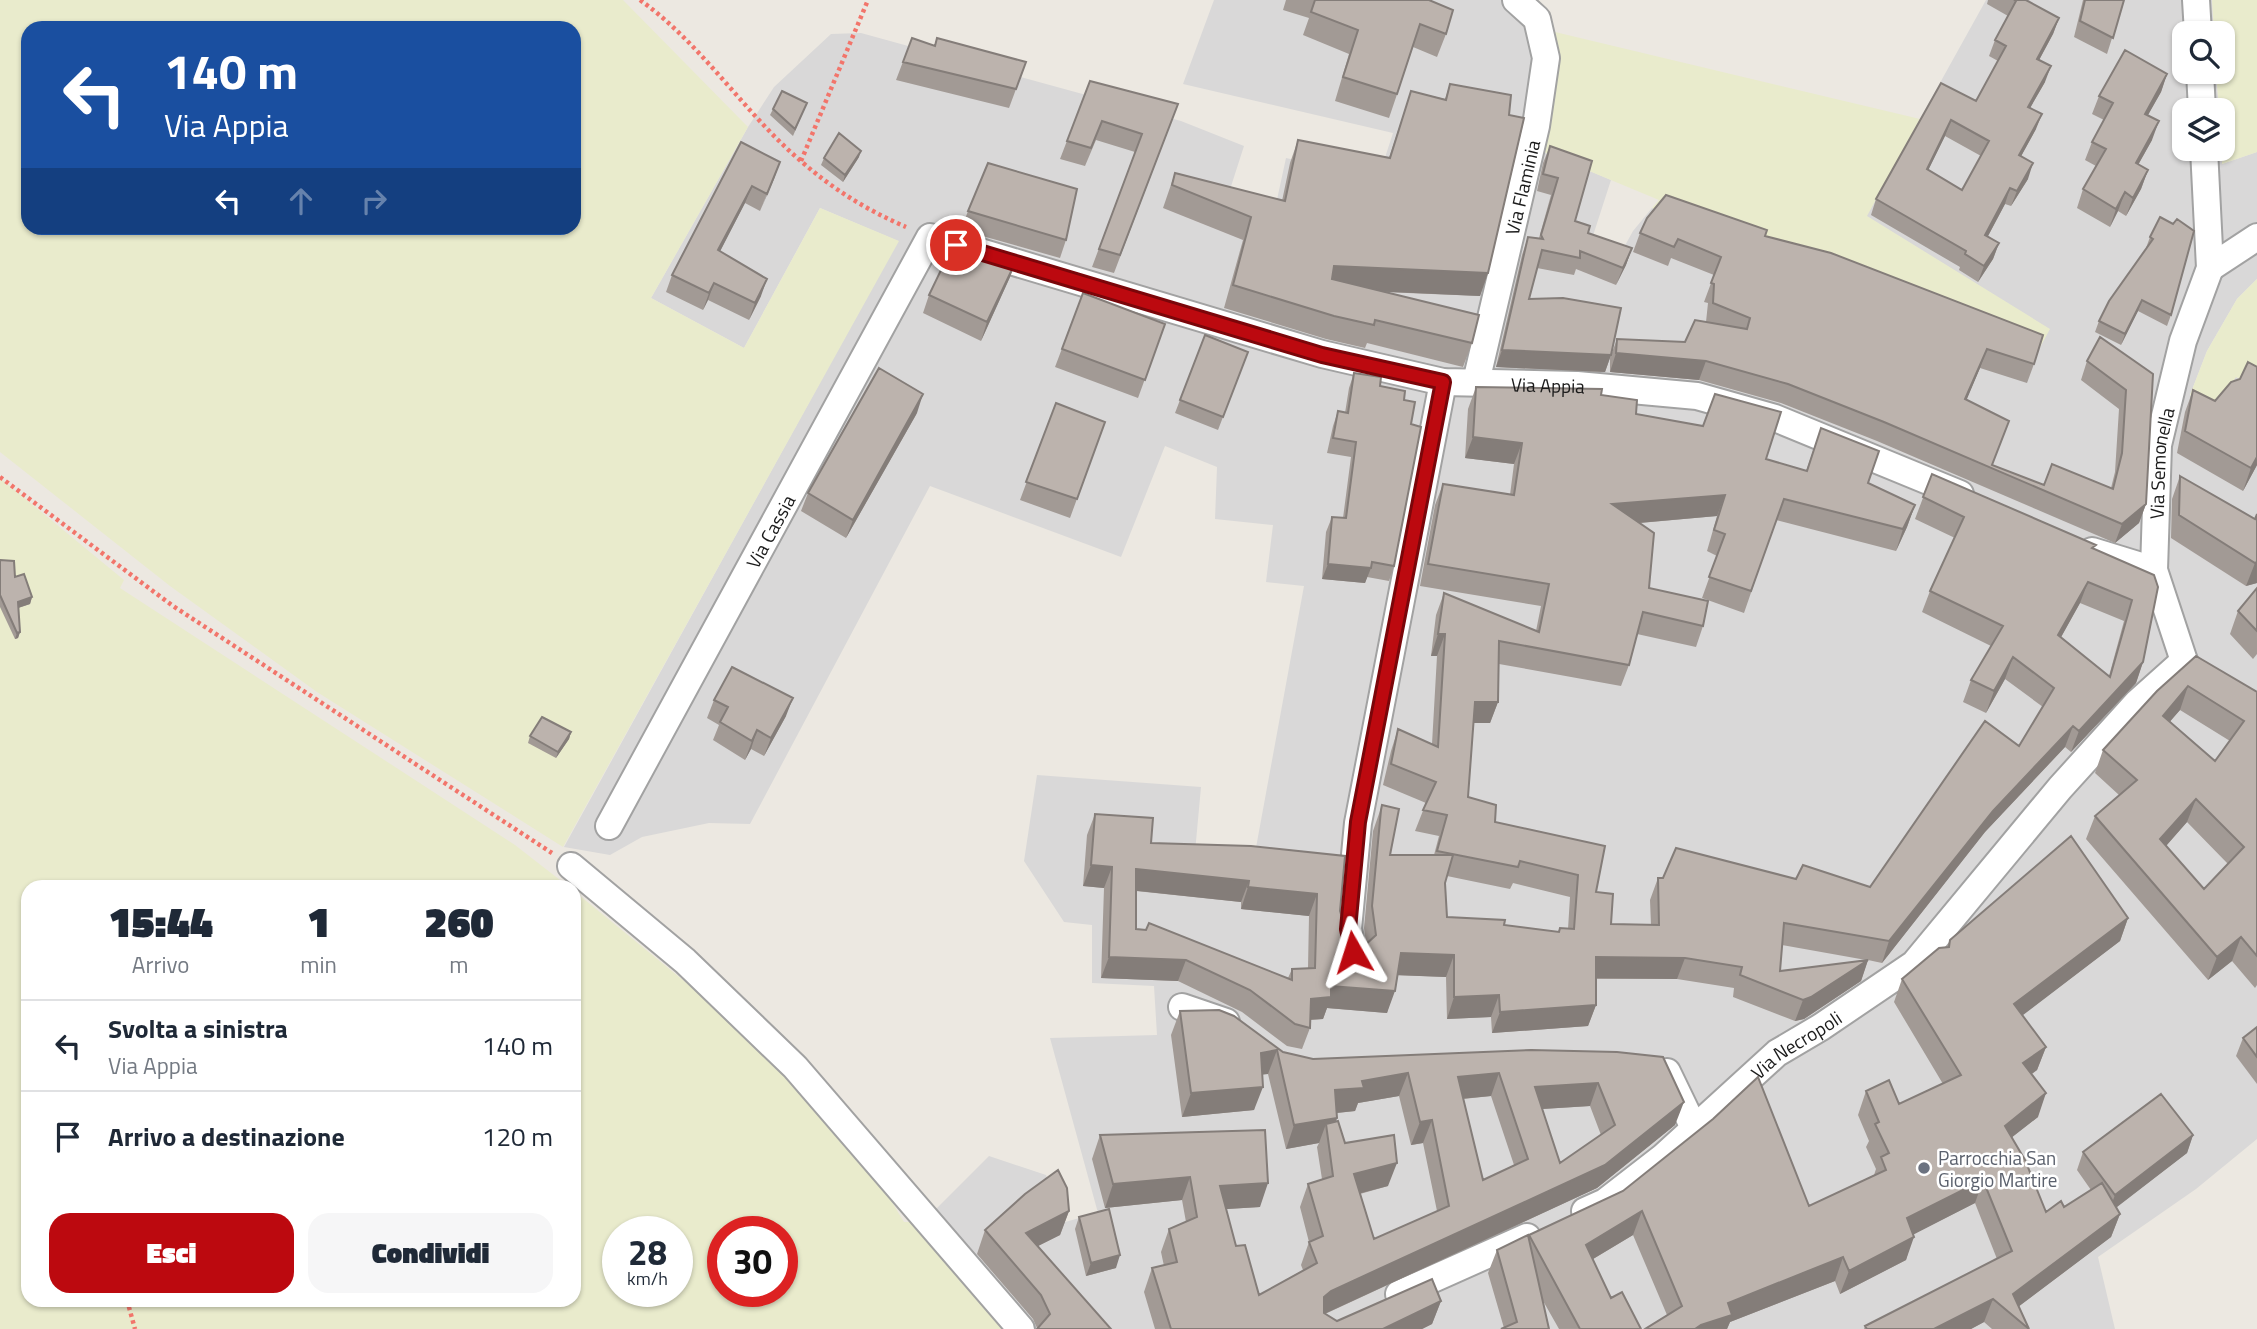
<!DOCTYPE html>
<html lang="it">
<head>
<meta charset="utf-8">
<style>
	:root { --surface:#fff; --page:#f6f6f7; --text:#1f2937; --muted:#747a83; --line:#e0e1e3; --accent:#bc090f }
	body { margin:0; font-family:"Titillium Web",sans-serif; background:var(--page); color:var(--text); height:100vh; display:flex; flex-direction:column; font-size:26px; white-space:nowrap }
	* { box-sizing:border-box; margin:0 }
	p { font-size:23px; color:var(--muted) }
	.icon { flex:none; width:38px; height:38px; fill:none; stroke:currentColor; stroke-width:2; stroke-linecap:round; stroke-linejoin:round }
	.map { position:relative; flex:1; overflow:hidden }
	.drawer { position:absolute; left:21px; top:880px; width:560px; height:427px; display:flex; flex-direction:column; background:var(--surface); border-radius:21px; box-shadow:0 2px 5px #0004 }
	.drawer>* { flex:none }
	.hud { position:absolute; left:21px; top:21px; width:560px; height:214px; border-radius:21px; box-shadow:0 2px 5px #0004; background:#1a4fa0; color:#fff; overflow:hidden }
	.tools { position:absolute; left:2172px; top:21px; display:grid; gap:14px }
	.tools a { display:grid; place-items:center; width:63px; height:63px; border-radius:14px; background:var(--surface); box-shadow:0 2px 5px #0004; font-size:35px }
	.speed { position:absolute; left:602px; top:1216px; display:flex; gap:14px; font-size:35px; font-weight:700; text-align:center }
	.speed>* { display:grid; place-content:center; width:91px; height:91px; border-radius:50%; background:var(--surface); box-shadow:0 2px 5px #0004; line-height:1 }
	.speed small { font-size:18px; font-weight:400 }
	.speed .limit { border:10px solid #d22; background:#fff; color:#111 }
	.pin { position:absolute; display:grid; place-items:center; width:60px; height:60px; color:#fff; margin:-30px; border:4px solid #fff; border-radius:50%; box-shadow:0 2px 7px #0007 }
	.me { position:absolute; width:77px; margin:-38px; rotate:354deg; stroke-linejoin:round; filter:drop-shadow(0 0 5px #0008) }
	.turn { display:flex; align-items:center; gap:24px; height:147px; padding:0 28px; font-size:32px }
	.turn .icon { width:91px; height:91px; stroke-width:2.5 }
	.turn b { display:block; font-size:49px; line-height:60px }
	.lanes { display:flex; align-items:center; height:66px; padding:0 28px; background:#0003; justify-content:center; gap:35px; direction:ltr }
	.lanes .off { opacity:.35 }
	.eta { display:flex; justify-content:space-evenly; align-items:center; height:119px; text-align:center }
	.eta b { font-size:42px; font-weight:800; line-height:49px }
	.action { display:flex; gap:14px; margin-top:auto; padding:14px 28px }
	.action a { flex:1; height:80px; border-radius:21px; background:var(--accent); color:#fff; font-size:28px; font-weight:800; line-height:80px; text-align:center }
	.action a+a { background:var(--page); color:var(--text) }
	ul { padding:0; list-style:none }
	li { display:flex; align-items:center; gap:21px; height:91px; padding:0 28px; border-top:2px solid var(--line) }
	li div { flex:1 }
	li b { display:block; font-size:26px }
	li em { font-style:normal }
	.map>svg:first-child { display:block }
</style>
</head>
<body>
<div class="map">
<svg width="2257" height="1329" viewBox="0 0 2257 1329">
	<rect width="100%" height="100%" fill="#ece8e1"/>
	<path fill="#d9d8d8" d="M1214 0H1532L1539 5 1555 32 1552 86 1541 150 1611 180 1589 248 1617 260 1633 231 1652 208 1834 272 2038 351 2049 329 1866 216 1986 0H2212L2214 33H2184V72H2216L2219 110H2184V149H2221L2222 164 2257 152V279L2237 299 2207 351 2190 395 2236 377 2257 389V1139L2196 1189 2098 1257 2115 1329H1015L930 1215 989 1156 1046 1175 1065 1222 1098 1213 1050 1038 1157 1035 1154 986 1092 983V925L1064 922 1024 861 1037 775 1201 787 1194 863 1253 864 1304 586 1266 582 1273 525 1215 519 1217 467 1165 446 1121 557 930 486 750 824 709 823 642 837 610 855 564 847 898 241 820 208 744 348 651 298 748 127 774 87 831 34 861 33 1181 121 1244 146 1225 205 1273 218 1286 158 1378 179 1393 133 1183 84Z"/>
	<path fill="#e9ebcc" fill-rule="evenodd" d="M0 0H623L748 127 651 298 744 348 820 208 899 241 563 847 317 692 170 586 0 452ZM28 28H574V228H28Z
		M2212 0H2257V152L2222 164V110H2219L2216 72H2222V33H2214Z
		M1555 32 1920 119 1867 216 2050 329 2038 351 1834 272 1652 208 1659 200 1541 151 1552 86Z
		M2257 279V389L2236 377 2216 408 2190 395 2207 351 2237 299Z
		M0 478 124 580 120 588 515 845 569 887H28V1300H574V891L711 1003 811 1103 884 1189 904 1222H921L1015 1329H0ZM618 1232H677V1292H618ZM723 1232H782V1292H723Z"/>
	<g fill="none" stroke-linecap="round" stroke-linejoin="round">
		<defs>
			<g id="street">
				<path d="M2196 0 2198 33"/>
				<path d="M2200 72 2202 110"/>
				<path d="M2210 268 2257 237"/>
				<path id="s1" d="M1476 382 1536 126 1546 58 1537 19 1516 0"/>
				<path d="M2092 551 2154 570"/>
				<path id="s2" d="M2184 661 2154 570 2158 445 2183 341 2210 268 2204 149"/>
				<path id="s3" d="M609 826 930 237 1322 354 1443 382 1577 385 1697 396 1775 418 1960 494"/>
				<path d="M571 866 685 961 795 1067 1021 1329"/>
				<path d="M1353 952 1348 929 1358 823 1443 382"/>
				<path d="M1182 1007 1226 1022"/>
				<path d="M1667 1072 1695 1130"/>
				<path id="s4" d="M1585 1211 1605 1202 1663 1157 1777 1053 1821 1027 1914 964 2060 788 2137 703 2184 661"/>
				<path d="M1399 1294 1527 1237"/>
			</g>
		</defs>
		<use href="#street" stroke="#a2a2a2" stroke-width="30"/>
		<path stroke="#f2756b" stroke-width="4.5" stroke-dasharray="3.5 3.5" stroke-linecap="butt" d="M640 0C703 45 744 113 802 162 834 190 867 210 906 227
			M801 161 868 0
			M0 477 173 606 552 853
			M127 1300 135 1329"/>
		<use href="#street" stroke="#fff" stroke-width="26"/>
	</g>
	<path fill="#a29a95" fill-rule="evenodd" d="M1286 0H1429L1446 34 1437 57 1413 47 1389 118 1335 101 1349 54 1303 35 1309 18 1283 10Z
		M1988 0H2028L2027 1 2059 18 2053 34 2039 60 2045 82 2030 108 2036 129 2021 156 2028 179 2011 206 2005 204 1988 236 1999 243 1993 259 1978 282 1959 270 1960 267 1871 215 1876 199 1941 83 1976 101 1998 61 1989 56 1995 40 2008 16 1987 4ZM1945 136 1981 156 1962 190 1928 170Z
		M2083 0H2124L2107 54 2074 37Z
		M912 38 935 46 1026 62 1009 108 896 80Z
		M2167 74 2161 92 2147 116 2152 140 2138 165 2148 170 2141 189 2126 216 2118 211 2110 227 2077 208 2083 189 2096 166 2085 160 2092 142 2104 120 2092 114 2099 96Z
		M1090 81 1178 104 1114 273 1092 267 1135 152 1096 140 1085 166 1060 159Z
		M1450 84 1488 273 1480 296 1383 292 1472 343 1463 367 1367 343 1365 348 1326 339 1224 308 1243 240 1163 208 1175 173 1282 201 1290 163 1298 140 1389 158 1411 91 1445 99Z
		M807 103 793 136 770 115 773 109Z
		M741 142 780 162 760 211 745 203 720 251 761 296 749 320 708 300 703 310 666 292 672 275Z
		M1550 146 1575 221 1588 233 1632 248 1626 265 1616 285 1576 269 1574 275 1537 268 1529 299 1611 355 1605 372 1496 367 1522 255 1528 237 1539 238 1551 195 1537 191 1543 163Z
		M859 157 843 182 821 165 824 158Z
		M968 211 1066 240 1060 258 961 230Z
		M2160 217 2171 315 2167 326 2138 311 2121 345 2095 332 2099 321 2147 249 2146 248 2150 237Z
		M1640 233 1765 236 2034 364 2027 383 1980 368 1966 400 1992 465 2044 485 2111 488 2115 472 2119 409 2081 380 2087 361 2153 374 2146 504 2139 523 2115 543 1877 441 1781 403 1699 380 1610 372V358L1617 339 1685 342 1706 322 1708 303 1704 302 1714 275 1671 258 1668 266 1633 252Z
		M1010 277 981 341 923 313 929 295Z
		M1083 293 1165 324 1138 398 1055 367Z
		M1205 335 1248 352 1218 430 1175 413Z
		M1354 373 1380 386 1404 400 1411 424 1394 566 1389 581 1367 577 1365 583 1322 579 1326 532 1332 517 1343 518 1351 457 1327 453 1333 426 1338 411 1345 413 1349 388Z
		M2240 379 2257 465 2243 491 2177 453 2185 412 2193 390 2215 401Z
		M1476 387 1601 395 1636 414 1766 459 1806 471 1821 428 1868 483 1915 505 1907 527 1896 551 1776 520 1744 613 1702 598 1717 556 1707 551 1717 516 1640 523 1649 588 1703 626 1696 647 1637 634 1629 665 1621 686 1499 664 1498 702 1490 723H1473L1468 797 1495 822 1605 846 1596 892 1611 924 1651 925 1650 900 1658 878 1796 879 1870 887 2019 746 2043 707 2005 679 1986 713 1963 702 1971 680 1991 646 1922 612 1930 591 1955 538 1915 519 1932 474 2094 549 2154 575 2143 662 2136 683 2071 752 2065 747 1985 832 1882 963 1868 960 1861 981 1804 1019 1795 1021 1733 997 1734 988 1677 979H1596V1005L1588 1026 1492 1033 1491 1017 1447 1019 1446 977 1397 975 1387 1013 1327 1008 1323 1019 1311 1020 1310 1028 1302 1049 1287 1046 1242 1012 1178 981 1101 978 1104 888 1083 886 1087 835 1095 814 1151 843 1251 846 1340 911 1349 940 1364 946 1366 943 1364 928 1373 831 1382 805 1390 855H1434L1439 836 1415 831 1426 803 1383 785 1391 751 1398 729 1432 744 1437 656H1431L1436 615 1444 593 1536 631 1541 606 1420 586 1435 505 1443 484 1510 495 1514 464 1465 458 1468 409ZM2080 603 2124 621 2109 676 2061 637ZM1447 876 1510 889 1513 883 1570 897 1568 929 1560 928 1558 932 1447 917 1445 883ZM1136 891 1241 902V909L1309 916 1308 968 1292 969 1288 978 1136 929ZM1782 945 1866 960 1780 971Z
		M1056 403 1105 422 1070 518 1020 500Z
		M917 413 846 538 801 511 808 493Z
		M2180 476 2255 519 2257 583 2246 586 2171 538 2172 499Z
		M0 560 32 597 30 604 18 608 20 632 18 638 15 639 0 607Z
		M2257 588V654L2253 659 2230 634 2238 611Z
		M2196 656 2257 692V985L2255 988 2232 961 2208 980 2086 839 2095 816 2119 795 2095 773 2103 750ZM2180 710 2230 741 2215 761 2170 721ZM2187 822 2228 864 2204 889 2166 846Z
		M714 700 786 716 764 756 751 749 745 760 713 740 719 725 707 718Z
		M571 732 569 739 556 758 528 743 530 736Z
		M2128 918 2120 941 2022 1015 2046 1047 2037 1070 2032 1074 2038 1117 2012 1137 2046 1212 2064 1207 2091 1190 2077 1170 2083 1152 2193 1135 2187 1153 2116 1207 2120 1214 2111 1237 2019 1306 2029 1329H1992L1984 1322 1971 1329H1864L1865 1326 1997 1259 1975 1203 1913 1234 1906 1260 1840 1294 1835 1281 1730 1322 1727 1329H1645L1667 1315 1633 1235 1593 1259 1611 1298 1641 1329H1559L1542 1299 1549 1329 1504 1328 1488 1273 1497 1250 1623 1191 1809 1206 1874 1175 1876 1169 1866 1147 1869 1141 1858 1115 1866 1091 1899 1104 1943 1084 1894 1002 1902 979 1947 947 1950 940Z
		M1180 1011 1283 1052 1313 1059 1617 1052 1675 1125 1597 1188 1325 1314 1337 1321 1441 1301 1432 1324 1422 1329H1155L1144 1292 1152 1268 1164 1266 1161 1252 1169 1229 1186 1222 1182 1200 1105 1208 1092 1159 1100 1135 1260 1207 1226 1209 1236 1246 1259 1295 1303 1270 1301 1265 1309 1242 1300 1207 1308 1184 1322 1179 1317 1147 1319 1143 1286 1149 1268 1074H1262L1254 1110 1182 1117 1171 1035ZM1399 1096 1411 1145 1423 1143 1437 1211 1374 1239 1360 1194 1388 1186 1345 1143 1336 1122 1337 1118V1113L1355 1111 1358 1103ZM1491 1096 1514 1165 1483 1180 1463 1099ZM1590 1106 1601 1135 1560 1163 1542 1109Z
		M2257 1027V1084L2236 1056 2243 1038Z
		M1069 1211 1060 1235 1038 1246 1111 1329 1037 1328 1033 1319 977 1254 985 1230Z
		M1079 1217 1116 1268 1086 1276 1075 1229Z"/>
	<path fill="#847d79" d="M2059 18 2053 34 2031 75 2037 59Z
		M2051 66 2045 82 2022 122 2028 107Z
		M2167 74 2161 92 2138 133 2145 114Z
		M2042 114 2036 129 2013 171 2019 155Z
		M1951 120 1945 136 1921 185 1927 169Z
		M2159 121 2152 140 2129 181 2136 163Z
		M861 151 859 157 843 182 845 175Z
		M780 162 774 179 760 211 767 194Z
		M2033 163 2028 179 2011 206 2017 191Z
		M2148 170 2141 189 2126 216 2133 198Z
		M752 186 745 203 712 267 718 250Z
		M2010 188 2005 204 1980 251 1985 235Z
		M2125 192 2118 211 2110 227 2116 209Z
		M1999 243 1993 259 1978 282 1984 266Z
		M1632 248 1626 265 1616 285 1623 268Z
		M1017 259 1010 277 981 341 987 322Z
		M1334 266 1488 273 1480 296 1325 289Z
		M767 279 761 296 749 320 755 303Z
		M714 283 708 300 703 310 709 293Z
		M2142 300 2138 311 2121 345 2125 334Z
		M1987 349 1980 368 1959 418 1965 399Z
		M1502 350 1611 355 1605 372 1496 367Z
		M1616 353 1706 361 1699 380 1610 372Z
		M923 394 917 413 846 538 853 520Z
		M1473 437 1522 443 1514 464 1465 458Z
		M2257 457V465L2243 491 2251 468Z
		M1725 495 1717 516 1604 526 1612 504Z
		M2146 504 2139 523 2115 543 2122 524Z
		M1915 505 1907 527 1896 551 1903 529Z
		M2257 562V583L2246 586 2255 563Z
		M1328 564 1371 568 1365 583 1322 579Z
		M2088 582 2080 603 2050 657 2058 635Z
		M32 597 30 604 15 609 18 602Z
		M20 632 18 638 15 639 17 633Z
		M1438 634H1445L1437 656H1431Z
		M2013 657 2005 679 1986 713 1994 691Z
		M2143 662 2136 683 2071 752 2079 731Z
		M2188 686 2180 710 2155 739 2163 716Z
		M793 698 786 716 764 756 771 738Z
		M1475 702H1498L1490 723H1467Z
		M2073 726 2065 747 1985 832 1882 963 1889 941 1993 811Z
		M757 730 751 749 745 760 752 741Z
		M571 732 569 739 556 758 558 752Z
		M2196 799 2187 822 2151 863 2160 839Z
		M1091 865 1112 867 1104 888 1083 886Z
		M1136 869 1249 881 1241 902 1129 890Z
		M1248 887 1317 894 1309 916 1241 909Z
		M2128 918 2120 941 2006 1028 2014 1004Z
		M2241 937 2232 961 2208 980 2217 957Z
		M1401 953 1454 955 1446 977 1393 975Z
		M1109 957 1186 960 1178 981 1101 978Z
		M1596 957 1685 958 1677 979 1589 978Z
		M1868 960 1861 981 1804 1019 1795 1021 1803 1000Z
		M1331 986 1395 991 1387 1013 1327 1008 1323 1019 1303 1020 1311 999Z
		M1499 995 1491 1017 1447 1019 1454 997Z
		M1596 1005 1588 1026 1492 1033 1500 1012Z
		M2046 1047 2037 1070 2014 1086 2023 1063Z
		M1277 1050 1268 1074 1252 1076 1261 1053Z
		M1408 1073 1399 1096 1358 1103 1355 1111 1326 1114 1335 1090 1362 1081Z
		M1499 1073 1491 1096 1449 1100 1458 1077Z
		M1598 1083 1590 1106 1526 1110 1535 1087Z
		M1263 1087 1254 1110 1182 1117 1191 1093Z
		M2046 1093 2038 1117 1997 1149 2005 1126Z
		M1684 1102 1675 1125 1597 1188 1322 1315 1324 1297 1331 1291Z
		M1337 1118 1329 1141 1326 1124 1319 1143 1286 1149 1294 1125Z
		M1432 1120 1423 1143 1411 1145 1420 1122Z
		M2193 1135 2187 1153 2108 1214 2115 1195Z
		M1397 1163 1388 1186 1346 1197 1354 1174Z
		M1190 1177 1182 1200 1105 1208 1113 1184Z
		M1983 1180 1975 1203 1899 1242 1907 1218Z
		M1268 1183 1260 1207 1211 1210 1220 1186Z
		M1069 1211 1060 1235 1018 1256 1026 1233Z
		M1642 1211 1633 1235 1578 1268 1586 1245Z
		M2120 1214 2111 1237 2010 1313 2013 1294Z
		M1914 1237 1906 1260 1840 1294 1849 1271Z
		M1120 1255 1116 1268 1086 1276 1091 1263Z
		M1843 1257 1835 1281 1730 1322 1727 1329H1695L1728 1303Z
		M1993 1299 1984 1322 1971 1329H1934Z
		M1441 1301 1432 1324 1422 1329H1383Z"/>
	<path fill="#bcb3ad" stroke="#847d79" stroke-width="2" fill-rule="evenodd" d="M1315 0H1429L1453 10 1446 34 1420 24 1397 94 1343 77 1358 30 1311 12Z
		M2014 0H2026L2059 18 2037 59 2051 66 2028 107 2042 114 2019 155 2033 163 2017 191 2010 188 1985 235 1999 243 1984 266 1965 254 1966 251 1876 199 1941 83 1976 101 2006 46 1995 40 2016 1ZM1951 120 1989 141 1962 190 1927 169Z
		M2085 0H2124L2113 38 2080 21Z
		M912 38 935 46 937 38 1026 62 1016 89 903 62Z
		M2125 50 2167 74 2145 114 2159 121 2136 163 2148 170 2133 198 2125 192 2116 209 2083 189 2106 149 2092 142 2113 103 2099 96Z
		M1090 81 1178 104 1120 255 1099 249 1142 134 1102 121 1091 148 1067 141Z
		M1450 84 1511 95 1509 115 1524 118 1488 273 1334 266 1332 279 1479 315 1472 343 1375 320 1374 325 1334 316 1233 285 1251 217 1172 185 1175 173 1285 201 1298 140 1390 158 1411 91 1446 100Z
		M782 91 807 103 795 129 773 109Z
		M839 133 861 151 845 175 824 158Z
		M741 142 780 162 767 194 752 186 718 250 767 279 755 303 714 283 709 293 672 275Z
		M1550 146 1592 161 1575 221 1590 226 1588 233 1632 248 1623 268 1580 251V258L1542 250 1529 299 1563 298 1621 308 1611 355 1502 350 1528 237 1543 239 1541 235 1558 178 1543 174Z
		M988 163 1077 189 1066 240 968 211Z
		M1666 195 1767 230 1765 236 1831 253 2043 335 2034 364 1987 349 1965 399 2009 421 1992 465 2044 485 2052 464 2113 489 2122 453 2126 390 2087 361 2100 337 2153 374 2146 504 2122 524 1884 422 1788 384 1706 361 1616 353 1617 339 1685 342 1695 320 1747 329 1750 318 1713 303 1714 284 1711 283 1721 257 1678 239 1674 247 1640 233 1647 218Z
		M2160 217 2173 224 2177 219 2194 231 2171 315 2142 300 2125 334 2099 321 2109 301 2153 239 2150 237Z
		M955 241 1017 259 987 322 929 295Z
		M1083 293 1165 324 1145 380 1062 349Z
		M1205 335 1248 352 1223 417 1180 400Z
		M2248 362 2257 367V457L2251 468 2185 431 2193 390 2215 401 2231 382 2240 379Z
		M879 368 923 394 853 520 808 493Z
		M1354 373 1381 377 1380 386 1405 391 1404 400 1415 402 1411 424 1421 427 1394 566 1372 562 1371 568 1328 564 1332 517 1346 518 1356 442 1333 438 1338 411 1348 413Z
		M1476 387 1602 389 1601 395 1637 400 1636 414 1703 426 1715 394 1781 412 1766 459 1807 471 1821 428 1879 451 1868 483 1915 505 1903 529 1784 499 1751 591 1709 577 1725 534 1714 530 1725 495 1612 504 1654 533 1649 588 1708 601 1703 626 1643 612 1629 665 1499 641 1498 702H1475L1468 797 1496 805 1495 822 1605 846 1596 892 1613 894 1611 924 1659 925 1658 878H1663L1676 848 1796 879 1803 865 1870 887 1985 721 2019 746 2054 688 2013 657 1994 691 1971 680 2003 626 1930 591 1964 517 1923 497 1932 474 2096 545 2092 548 2154 575 2158 587 2143 662 2079 731 2073 726 1993 811 1889 941 1784 923 1780 971 1868 960 1811 997 1803 1000 1740 975 1742 967 1685 958 1596 957V1005L1500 1012 1499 995 1454 997V955L1401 953 1395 991 1331 986V997L1311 999 1310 1028 1295 1024 1250 990 1186 960 1109 957 1112 867 1091 865 1095 814 1153 818 1151 843 1251 846 1345 856 1340 911 1349 940 1364 946 1376 935 1372 906 1381 810 1382 805 1399 809 1390 855H1453L1445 883 1447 917 1505 920 1504 925 1559 932 1560 928 1574 929 1578 875 1520 861 1518 867 1437 851 1447 815 1423 810 1436 782 1391 764 1398 729 1438 747 1445 634H1438L1444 593 1539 632 1549 584 1428 564 1443 484 1514 495 1522 443 1473 437ZM2088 582 2132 600 2110 677 2058 635ZM1136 869 1249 881 1248 887 1317 894 1315 968 1292 969V980L1149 923 1146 930 1136 929Z
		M1056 403 1105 422 1077 499 1026 482Z
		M2180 476 2255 519 2257 514V562L2255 563 2179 515Z
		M0 560 14 561 15 577 24 574 32 597 18 602 20 632 17 633 0 595Z
		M2257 588V631L2238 611Z
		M2196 656 2257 692V956L2241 937 2217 957 2095 816 2137 780 2103 750 2157 691ZM2188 686 2244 721 2215 761 2163 716ZM2196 799 2244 847 2204 889 2160 839Z
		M732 667 793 698 771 738 757 730 752 741 720 722 728 707 714 700Z
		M542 717 571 732 558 752 530 736Z
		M2071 836 2128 918 2014 1004 2046 1047 2023 1063 2046 1093 2005 1126 2025 1160 2046 1212 2061 1201 2064 1207 2102 1183 2120 1214 2013 1294 2029 1329 1993 1299 1934 1329H1867L1865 1326 2012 1251 1983 1180 1907 1218 1914 1237 1849 1271 1843 1257 1728 1303 1732 1315 1701 1325 1695 1329H1645L1682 1306 1642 1211 1586 1245 1611 1298 1622 1292 1641 1329H1580L1529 1235 1623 1191 1713 1119 1758 1077 1809 1206 1886 1170 1881 1157 1889 1153 1875 1124 1879 1122 1866 1091 1889 1080 1899 1104 1961 1075 1902 979 1939 948 1949 947 1950 940Z
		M1219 1010 1234 1016 1283 1052 1313 1059 1531 1050 1617 1052 1663 1057 1684 1102 1605 1165 1331 1291 1324 1297V1313L1337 1321 1432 1279 1441 1301 1383 1329H1171L1152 1268 1177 1262 1169 1229 1197 1217 1190 1177 1113 1184 1100 1135 1265 1130 1268 1183 1220 1186 1236 1246 1245 1245 1259 1295 1317 1263 1309 1242 1323 1236 1308 1184 1333 1176 1326 1124 1338 1121 1345 1143 1394 1135 1397 1163 1354 1174 1374 1239 1449 1206 1432 1120 1420 1122 1408 1073 1362 1081 1364 1088 1335 1090 1337 1118 1294 1125 1277 1050 1261 1053 1263 1087 1191 1093 1180 1011ZM1499 1073 1528 1159 1483 1180 1458 1077ZM1598 1083 1615 1125 1560 1163 1535 1087Z
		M2257 1027V1057L2243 1038Z
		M2161 1094 2193 1135 2115 1195 2083 1152Z
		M1058 1170 1067 1188 1069 1211 1026 1233 1111 1329H1037L1050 1314 1041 1295 985 1230 1025 1194Z
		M1109 1209 1120 1255 1091 1263 1079 1217Z
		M1528 1235 1549 1329H1501L1517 1322 1497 1250Z"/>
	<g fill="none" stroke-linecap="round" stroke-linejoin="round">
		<defs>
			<path id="route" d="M956 245 1322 355 1443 382 1358 822 1348 929 1353 952"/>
		</defs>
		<use href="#route" stroke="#7a060a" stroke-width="18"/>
		<use href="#route" stroke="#bc090f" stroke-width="12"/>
	</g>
	<circle fill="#6b7280" stroke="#fff" stroke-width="2.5" cx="1924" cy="1168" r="7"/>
	<g text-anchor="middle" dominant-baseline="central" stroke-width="5" stroke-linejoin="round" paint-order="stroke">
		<g font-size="19" fill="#1b1b1b" stroke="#fff">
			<text stroke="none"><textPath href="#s1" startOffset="200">Via Flaminia</textPath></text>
			<text stroke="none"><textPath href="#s3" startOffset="1309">Via Appia</textPath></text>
			<text stroke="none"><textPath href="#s2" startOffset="203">Via Semonella</textPath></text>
			<text stroke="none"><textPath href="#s3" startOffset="336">Via Cassia</textPath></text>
			<text stroke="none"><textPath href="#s4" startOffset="270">Via Necropoli</textPath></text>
		</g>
		<g font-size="19" fill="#5b616d" stroke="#fff" text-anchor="start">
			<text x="1938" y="1157">Parrocchia San<tspan x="1938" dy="22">Giorgio Martire</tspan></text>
		</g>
	</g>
</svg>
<div class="tools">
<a><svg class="icon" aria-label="search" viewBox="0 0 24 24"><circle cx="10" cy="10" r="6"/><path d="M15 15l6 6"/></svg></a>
<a><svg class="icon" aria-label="layers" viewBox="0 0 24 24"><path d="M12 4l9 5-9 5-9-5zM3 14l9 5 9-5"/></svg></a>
</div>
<div class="speed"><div>28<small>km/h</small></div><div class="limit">30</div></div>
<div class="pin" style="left:956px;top:245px;background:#d93025"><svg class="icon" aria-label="arrive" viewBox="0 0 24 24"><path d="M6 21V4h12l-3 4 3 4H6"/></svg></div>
<svg class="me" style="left:1353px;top:952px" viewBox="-20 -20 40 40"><path d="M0-17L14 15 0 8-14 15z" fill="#bc090f" stroke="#fff" stroke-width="4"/></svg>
<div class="hud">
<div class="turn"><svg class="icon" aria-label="left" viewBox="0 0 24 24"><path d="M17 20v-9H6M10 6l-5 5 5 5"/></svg><div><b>140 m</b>Via Appia</div></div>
<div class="lanes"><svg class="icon" aria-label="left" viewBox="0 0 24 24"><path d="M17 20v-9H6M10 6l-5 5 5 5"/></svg><svg class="icon off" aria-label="ahead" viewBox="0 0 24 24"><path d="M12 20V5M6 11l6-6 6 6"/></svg><svg class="icon off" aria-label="right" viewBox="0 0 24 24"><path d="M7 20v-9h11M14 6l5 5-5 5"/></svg></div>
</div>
<section class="drawer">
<div class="eta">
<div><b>15:44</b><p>Arrivo</p></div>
<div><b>1</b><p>min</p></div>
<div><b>260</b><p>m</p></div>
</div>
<ul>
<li><svg class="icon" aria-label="left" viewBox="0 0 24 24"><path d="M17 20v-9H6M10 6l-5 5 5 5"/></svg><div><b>Svolta a sinistra</b><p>Via Appia</p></div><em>140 m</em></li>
<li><svg class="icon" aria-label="arrive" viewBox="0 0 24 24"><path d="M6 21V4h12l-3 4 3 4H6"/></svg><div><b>Arrivo a destinazione</b></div><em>120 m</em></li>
</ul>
<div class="action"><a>Esci</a><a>Condividi</a></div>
</section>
</div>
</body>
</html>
